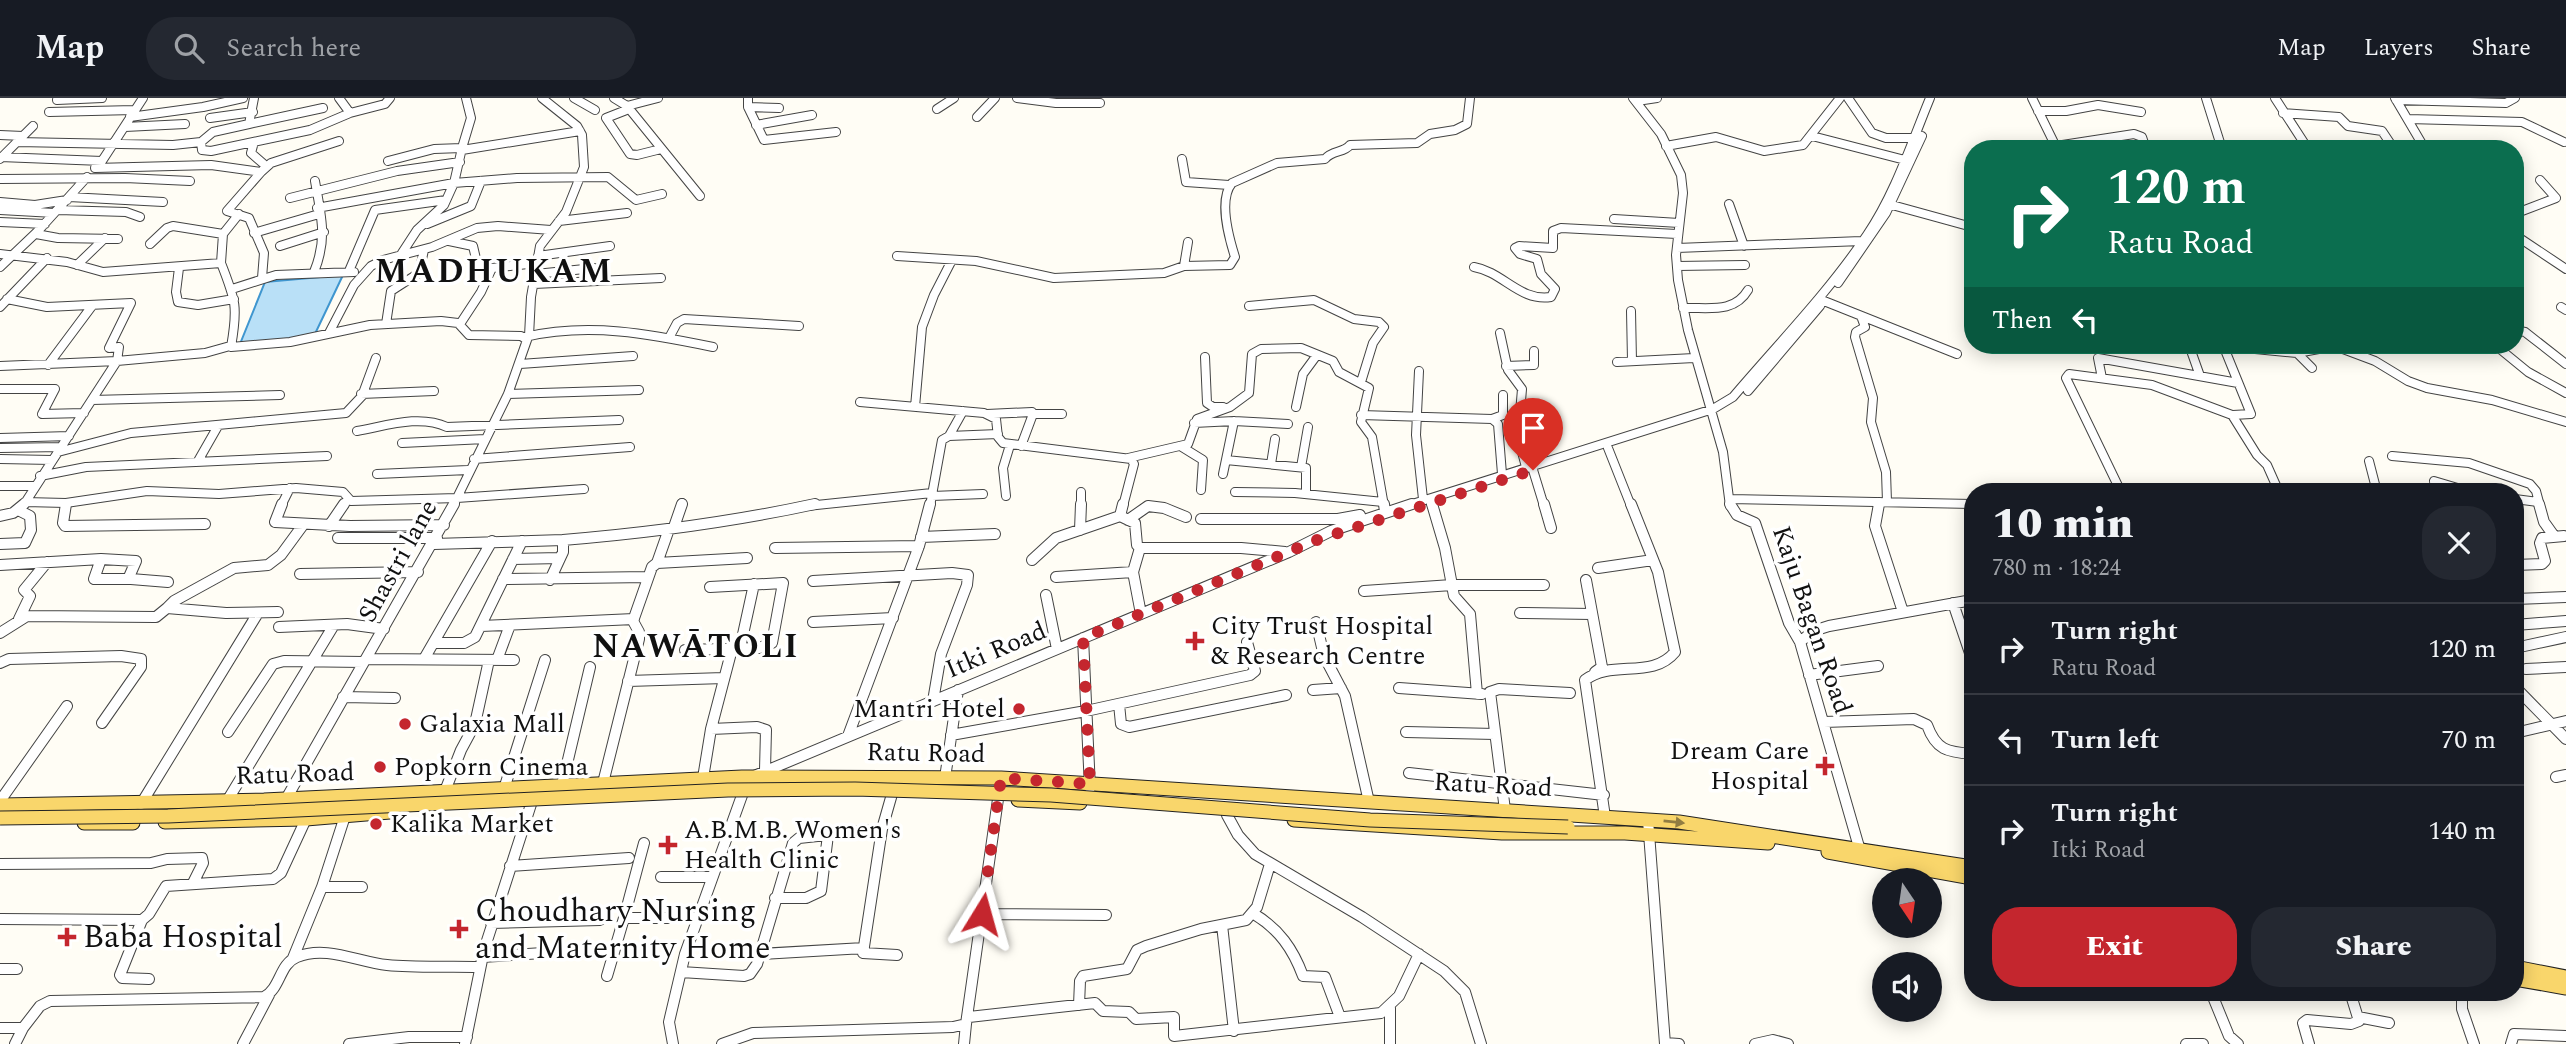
<!DOCTYPE html>
<html lang="en">
<head>
<meta charset="utf-8">
<style>
	:root { --surface:#171b24; --page:#242831; --text:#f1f3f6; --muted:#9ea1a6; --line:#363941; --accent:#c4262e }
	body { margin:0; font-family:Spectral,serif; background:var(--page); color:var(--text); height:100vh; display:flex; flex-direction:column; font-size:26px; white-space:nowrap }
	* { box-sizing:border-box; margin:0 }
	p { font-size:23px; color:var(--muted) }
	.icon { flex:none; width:38px; height:38px; fill:none; stroke:currentColor; stroke-width:2; stroke-linecap:round; stroke-linejoin:round }
	.map { position:relative; flex:1; overflow:hidden }
	.sheet { position:absolute; left:1964px; top:385px; width:560px; height:518px; display:flex; flex-direction:column; background:var(--surface); border-radius:28px; box-shadow:0 4px 18px #0003 }
	.sheet>* { flex:none }
	.top-card { position:absolute; left:1964px; top:42px; width:560px; height:214px; border-radius:28px; box-shadow:0 4px 18px #0003; background:#0b6e4f; color:#fff; overflow:hidden }
	.needle { width:46px; rotate:167deg }
	.controls { position:absolute; left:1872px; top:770px; display:grid; gap:14px }
	.controls a { display:grid; place-items:center; width:70px; height:70px; border-radius:50%; background:var(--surface); box-shadow:0 4px 18px #0003; font-size:35px }
	.pin { position:absolute; display:grid; place-items:center; width:60px; height:60px; color:#fff; margin:-72px -30px; border-radius:50% 50% 50% 0; rotate:-45deg; box-shadow:0 0 7px #0007 }
	.pin .icon { rotate:45deg }
	.me { position:absolute; width:77px; margin:-38px; rotate:8deg; stroke-linejoin:round; filter:drop-shadow(0 0 5px #0008) }
	.turn { display:flex; align-items:center; gap:24px; height:147px; padding:0 28px; font-size:32px }
	.turn .icon { width:91px; height:91px; stroke-width:2.5 }
	.turn b { display:block; font-size:49px; line-height:60px }
	.then { display:flex; align-items:center; height:66px; padding:0 28px; background:#0003; gap:14px; font-size:26px }
	.round { display:grid; place-items:center; flex:none; width:74px; height:74px; border-radius:28px; background:var(--page) }
	.overview { display:flex; align-items:center; justify-content:space-between; height:119px; padding:0 28px }
	h1 { font-size:42px; font-weight:800; line-height:52px }
	.cta { display:flex; gap:14px; margin-top:auto; padding:14px 28px }
	.cta a { flex:1; height:80px; border-radius:28px; background:var(--accent); color:#fff; font-size:28px; font-weight:800; line-height:80px; text-align:center }
	.cta a+a { background:var(--page); color:var(--text) }
	ul { padding:0; list-style:none }
	li { display:flex; align-items:center; gap:21px; height:91px; padding:0 28px; border-top:2px solid var(--line) }
	li div { flex:1 }
	li b { display:block; font-size:26px }
	li em { font-style:normal }
	header { display:flex; align-items:center; gap:42px; box-sizing:border-box; height:98px; padding:0 35px; background:var(--surface); border-bottom:2px solid var(--line) }
	header strong { font-size:33px }
	nav { display:flex; gap:38px; margin-inline-start:auto; font-size:24px }
	.search { width:490px; height:63px; background:var(--page); display:flex; align-items:center; gap:18px; box-sizing:border-box; padding:0 24px; border-radius:28px; color:var(--muted); font-size:26px }
	.map>svg:first-child { display:block }
</style>
</head>
<body>
<header>
<strong>Map</strong>
<div class="search"><svg class="icon" aria-label="search" viewBox="0 0 24 24"><circle cx="10" cy="10" r="6"/><path d="M15 15l6 6"/></svg>Search here</div>
<nav><a>Map</a><a>Layers</a><a>Share</a></nav>
</header>
<div class="map">
<svg width="2566" height="946" viewBox="0 0 2566 946">
	<rect width="100%" height="100%" fill="#fffdf5"/>
	<path fill="#b9e0f7" stroke="#3f96cf" stroke-width="2" d="M343 177 314 238 240 246 265 184Z"/>
	<g fill="none" stroke-linecap="round" stroke-linejoin="round">
		<defs>
			<path id="minor-far1" d="M339 0 350 15
				M574 0 595 12
				M614 0 627 8 658 0
				M748 0V9L764 42 836 34
				M1017 0 1056 5H1100
				M1633 0 1661 36 1681 77 1683 95 1676 157 1678 182 1688 232 1723 354 1730 408
				M1848 0 1872 35 1886 40H1914
				M2032 0 2057 51
				M2206 0 2222 51
				M2275 0 2308 51
				M2395 0 2425 51
				M57 2 102 0
				M2396 2 2506 5 2515 0
				M1637 3 1657 0
				M627 8 700 98
				M748 9 779 10
				M629 11 606 20 630 56 637 57 661 51
				M937 11 954 0
				M2038 13H2066L2098 7 2141 14
				M49 14 134 12
				M2283 15 2339 19 2348 28 2382 33 2394 51
				M130 19 203 9 243 0
				M977 19 995 0
				M210 20 253 14
				M2408 21 2522 24 2564 44
				M249 26 323 10
				M756 27 812 17
				M125 29 185 26
				M0 37 23 38
				M1812 38 1905 62
				M17 44 173 47 201 44 213 34 249 26 254 0
				M201 44 202 52 211 53 310 32 350 15 385 6 390 0
				M254 44 251 55 266 68
				M2171 47 2221 49
				M1666 48 1716 39 1764 53 1803 47 1840 0
				M2056 48 2134 36 2142 39 2146 51
				M462 50 471 20 466 0
				M462 52 580 33
				M0 59 102 63 143 0
				M0 61 33 28
				M1182 61 1186 84 1229 87
				M388 63 434 51 462 50 454 85 444 107 417 132 402 155
				M95 70 211 67 261 74 227 113 249 120 264 155 262 180
				M261 74 271 65 339 43
				M0 81 125 80 190 83
				M69 99 163 104
				M290 100 397 73 460 64
				M0 104 35 107 67 102
				M1729 106 1744 148
				M1892 107 1972 129
				M317 110 454 85 517 80 608 79 636 102 662 96
				M0 112 54 115
				M58 112 126 114 140 119
				M2515 119 2522 113 2556 100 2540 82
				M1614 121 1679 125
				M559 123 627 115
				M0 124 45 126
				M427 126 471 108 481 83
				M254 135 319 116
				M36 136 58 140 118 141
				M2515 137 2566 171
				M449 143 473 148 477 165 492 170
				M150 146 167 130 173 128 223 136
				M280 148 324 134
				M1677 150 1861 143
				M0 156 67 164 103 174 221 165C236 203 238 209 231 249L290 244 370 227 441 223 458 225 469 237 521 238 527 242 508 296 453 408
				M538 158 610 148
				M897 158 976 163 1054 180 1164 175 1184 168 1230 167 1235 159C1229 140 1218 102 1232 85L1277 65 1325 61C1332 52 1344 55 1350 47L1417 45 1430 36 1455 32 1467 26 1470 0
				M221 165 223 136 239 116
				M77 167 105 140
				M1184 168 1188 144
				M1677 168 1745 167
				M0 169 38 133 87 79
				M1474 169C1503 174 1520 204 1551 199L1555 191 1541 176 1537 161 1520 156 1515 150 1519 148 1553 150V133L1561 130 1677 136
				M179 170 176 194 178 204 198 207 234 201
				M349 173 375 112 446 102
				M314 174C328 140 321 118 315 83
				M536 176 594 170
				M1838 185 1886 115 1922 38
				M534 186 661 180
				M232 191 276 177 354 174
				M7 201 47 209 131 205 109 250 119 249 117 263 205 255 230 248
				M1824 203 1957 256
				M1249 208 1314 202 1354 221 1379 224 1384 229 1373 245 1361 284
				M0 209 47 160
				M2561 209 2566 212
				M1683 210C1708 209 1734 216 1748 192
				M1631 213 1632 263
				M1861 218 1865 229 1856 234 1855 239 1873 300 1871 324 1886 374 1887 404
				M386 226 391 193 419 175 424 152
				M460 226 481 194 492 170 537 165
				M2515 232 2525 234 2566 266
				M329 235 354 187 371 168 383 162 432 149 477 130 498 128 551 132
				M1500 235 1508 272 1522 291 1518 339 1526 369
				M529 238 531 199 540 148 566 114 584 69 582 37 577 28 542 0
				M525 239C589 224 650 236 713 249
				M669 240 677 225 684 221 799 228
				M2189 247 2200 278
				M2214 247 2297 255 2335 248 2375 263 2408 283 2427 290 2492 302 2566 324
				M2223 247 2251 316 2233 317
				M2495 247 2528 274 2566 295
				M2297 255 2312 270
				M1205 259 1207 305 1213 309H1223
				M1617 264 1694 260
				M520 266 633 258
				M48 267 92 208
				M0 268 117 263 23 408
				M1506 268 1534 267V253
				M1419 273 1416 337 1423 401
				M2102 280 2098 260 2238 285
				M0 291H55L42 316 84 315
				M1748 293 1820 208
				M361 296 434 293
				M508 296 639 292
				M92 302 280 297
				M860 304 984 315 996 321 998 339 1003 345 1131 361 1134 366 1123 408
				M915 309 922 229 934 197 952 162
				M1296 309 1303 276 1317 257
				M987 316 1032 314
				M1361 317 1492 321 1498 326 1502 376
				M1492 321 1503 317V297
				M1194 325 1234 323 1288 326
				M357 333C386 328 419 316 447 329L619 322
				M949 338 963 313
				M0 340 69 338
				M402 345 485 341
				M1021 348 1033 316H1062
				M1182 349 1203 362 1201 392
				M0 350 61 349
				M1608 350 1631 408
				M58 354 131 335 346 315 362 298 376 260
				M2392 358 2469 365 2530 386 2536 393 2540 408
				M1128 360 1188 346 1197 321 1230 309 1249 295 1252 256 1261 251 1301 250 1333 263 1339 274 1369 290 1361 324 1372 339 1384 408
				M0 361 52 362
				M474 361 630 349
				M1226 362 1306 370V396
				M198 363 218 328
				M2369 363 2377 394
				M1271 366 1275 341
				M1301 369 1308 329
				M1533 372 1544 408
				M377 376 468 372
				M1223 376 1234 323
				M40 378 86 369 327 358
				M2434 383 2471 394
				M0 388H34
				M1235 394 1295 395 1383 404
				M2121 394 2066 280 2069 276 2152 287 2232 317 2257 357 2267 367 2279 394
				M932 398 983 396
				M1006 398 1003 370 1010 347
				M1730 401 1972 406
				M2515 401 2538 404
				M25 404 66 405 147 393 219 396 296 390 343 394 351 403 457 400 584 391
				M1431 404 1432 408
				M66 408V405
				M281 408 290 390
				M343 408 348 401
				M681 408 682 405
				M807 408 932 395
				M930 408 942 342 949 338 998 336
				M1081 408V394
				M1406 408 1713 311 1733 299C1778 246 1828 195 1867 137 1895 96 1911 46 1930 0
				M1878 408 1879 404"/>
			<path id="minor" d="M66 406 63 425 65 428 205 426
				M282 406 275 424 350 428 444 427
				M1123 406 1120 418 1135 425 1137 447 1140 450H1241L1285 454
				M1384 406 1385 414
				M1432 406 1445 450 1454 498 1470 516 1477 596
				M1544 406 1551 430
				M1730 406 1737 417 1755 425 1789 525 1800 544 1861 756
				M1879 406 1875 428 1903 514
				M2539 406 2544 424 2554 438
				M0 418 13 415 24 406
				M1201 421H1338L1360 417
				M1128 422 1148 408 1164 410 1186 419
				M329 428 344 406
				M674 429 682 406
				M1080 432 1081 406
				M921 439 995 436
				M338 440H437
				M563 442C648 435 732 424 815 406
				M0 446 25 445 31 432 30 418 18 412
				M434 446 563 442V454L550 482
				M775 450 919 448
				M101 461 94 481H131
				M513 461 560 460
				M1032 462 1056 440 1120 418
				M657 465 669 431
				M0 467 101 461 136 463 129 479 131 481 168 484
				M2515 467 2542 466 2545 463 2540 445 2542 440 2564 438
				M1598 470 1653 462
				M1133 474 1141 516
				M300 476 418 474
				M1056 479 1133 474 1140 450
				M503 481 647 479
				M1586 482 1602 569 1595 574
				M813 483 952 475 968 477 967 487 941 556 933 603
				M1364 493 1452 487H1544
				M1046 497 1057 551
				M2515 501 2566 499
				M1953 505 1972 561
				M167 510 174 503 234 470 268 467 281 457 303 427
				M1520 515 1592 516
				M19 521 30 498 24 492 47 464
				M813 524 893 520
				M1316 524 1324 558 1345 598 1369 704
				M2515 527 2566 523
				M481 528 634 521
				M279 529 347 526 384 531
				M0 535 27 518 156 519 167 510 226 515 278 514
				M1083 540 1090 690
				M1800 544 1813 533 1829 528 1972 502
				M434 545H464L475 539 522 443
				M740 550 754 486
				M2515 550 2566 539
				M685 552 759 550 772 545 783 485 710 489
				M366 561 514 562
				M424 561 492 443
				M497 562 510 527
				M0 565 9 561 121 558 141 561V569L102 625
				M2526 571 2566 569
				M1809 577 1878 568
				M628 583 724 580
				M2515 589 2566 641
				M1399 590 1482 596
				M1313 592 1341 590
				M343 599 395 600
				M1119 606 1121 626 1129 629 1286 597
				M1824 624 1914 621 1927 627C1936 652 1947 654 1972 656
				M711 631 757 629 766 632 765 672
				M228 634 273 566 284 563 364 564
				M1406 634 1495 636
				M2515 635 2566 623
				M951 637 1086 613 1250 577 1255 573 1247 544
				M848 638 919 448 930 406
				M1409 675 1604 697
				M754 678 1289 454 1331 433 1412 406
				M2556 679 2566 677
				M703 680 711 631 732 551
				M945 680 958 592
				M603 685 639 541V534L633 523 652 469 657 465 747 460
				M562 687 590 569
				M504 691 545 562
				M445 693 461 652 475 626 489 562
				M286 701 454 406
				M0 703 67 608
				M227 703 334 527
				M141 706 258 515
				M1505 712 1490 594 1499 591 1570 595
				M1227 717 1238 737 1255 756 1362 819 1444 873 1465 894 1481 946
				M345 718 322 789H362
				M1605 719 1585 582C1612 561 1652 582 1675 554L1658 474 1631 406
				M1648 722 1665 946
				M882 731 863 855 897 857
				M644 745 624 820H696
				M0 766 151 765 167 761 202 760 203 765 193 785
				M510 768 629 760
				M661 779H711
				M775 800H806L821 793 828 737
				M982 816 1106 817
				M1254 816C1279 831 1293 851 1303 878L1325 879 1340 919
				M0 821 142 822 149 816 166 788 273 781 281 775 306 721
				M142 822 120 877 122 880 149 881
				M491 825 600 822
				M1222 827 1234 933
				M760 856 864 850
				M482 859 589 852
				M293 860 322 789
				M0 871H17
				M681 874 744 878 750 876 757 866 793 745 799 740 882 731 894 689
				M607 878 624 820
				M2211 894 2229 938 2238 946
				M2462 894V911L2474 946
				M1079 907 1080 883 1083 878 1127 871 1137 852 1146 848 1201 831 1246 822 1257 809 1270 766
				M1390 910V946
				M969 919 1095 905 1103 913 1129 914 1136 921 1174 919V938L1381 915 1399 898 1419 856
				M2358 919 2389 925
				M0 930H23L15 946
				M23 930 40 908 50 903 264 899C281 890 279 866 297 859 326 847 358 864 387 867 418 870 449 868 479 869
				M1665 945 1679 946
				M243 946 269 897
				M349 946 409 939H467
				M465 946 484 852 534 697
				M673 946 669 924 685 856 745 689
				M722 946 753 935 953 929 966 926 1001 680
				M964 946 966 926
				M1755 946 1773 942 1788 946
				M2186 946H2203
				M2309 946 2303 925 2307 922 2351 926 2359 923 2350 894
				M2511 946 2514 936 2566 938"/>
			<path id="major" d="M1018 702 1080 705
				M0 707 264 702 742 679 1001 680 1679 724 1972 769
				M1294 722 1502 735H1625L1768 745
				M165 724 306 721 402 713
				M84 725H133
				M1828 754 1972 780
				M2515 869 2566 879
				M2515 881 2566 890"/>
		</defs>
		<use href="#minor-far1" stroke="#444" stroke-width="10"/>
		<use href="#minor" stroke="#444" stroke-width="12"/>
		<use href="#major" stroke="#222" stroke-width="15"/>
		<use href="#minor-far1" stroke="#fff" stroke-width="8"/>
		<use href="#minor" stroke="#fff" stroke-width="10"/>
		<use href="#major" stroke="#f9d66b" stroke-width="13"/>
		<defs>
			<path id="major-bridge" d="M0 720 168 718 728 692 855 691 1051 697 1370 722 1568 729"/>
		</defs>
		<use href="#major-bridge" stroke="#222" stroke-width="15" stroke-linecap="butt"/>
		<use href="#major-bridge" stroke="#f9d66b" stroke-width="13"/>
	</g>
	<defs><path id="oneway-solid" d="M-6-.8H1V-3.2L6.5 0L1 3.2V.8H-6Z" transform="scale(1.75)"/></defs>
	<use fill="#917d42" href="#oneway-solid" transform="translate(1674 724) rotate(6)"/>
	<g fill="none" stroke-linecap="round" stroke-linejoin="round">
		<path stroke="#c4262e" stroke-width="12" stroke-dasharray="0 21.6" d="M982 816 1001 680 1090 686 1083 540 1317 442 1533 372"/>
	</g>
	<g fill="#c4262e" stroke="#fff" stroke-width="2.5">
		<path d="M1191.5 532.5h7v7h7v7h-7v7h-7v-7h-7v-7h7z"/>
		<circle cx="1019" cy="611" r="7"/>
		<circle cx="405" cy="626" r="7"/>
		<path d="M1821.5 657.5h7v7h7v7h-7v7h-7v-7h-7v-7h7z"/>
		<circle cx="380" cy="669" r="7"/>
		<circle cx="376" cy="726" r="7"/>
		<path d="M664.5 736.5h7v7h7v7h-7v7h-7v-7h-7v-7h7z"/>
		<path d="M455.5 820.5h7v7h7v7h-7v7h-7v-7h-7v-7h7z"/>
		<path d="M63.5 828.5h7v7h7v7h-7v7h-7v-7h-7v-7h7z"/>
	</g>
	<g text-anchor="middle" dominant-baseline="central" stroke-width="7" stroke-linejoin="round" paint-order="stroke">
		<g font-size="26" fill="#111" stroke="#fff">
			<text transform="translate(398 463) rotate(-61)">Shastri lane</text>
			<text transform="translate(1812 522) rotate(71)">Kaju Bagan Road</text>
			<text transform="translate(996 552) rotate(-23)">Itki Road</text>
			<text transform="translate(926 655) rotate(1)">Ratu Road</text>
			<text transform="translate(295 676) rotate(-2)">Ratu Road</text>
			<text transform="translate(1493 687) rotate(3)">Ratu Road</text>
		</g>
		<g font-size="26" fill="#111" stroke="#fff" text-anchor="start">
			<text x="1211" y="528">City Trust Hospital<tspan x="1211" dy="30">&amp; Research Centre</tspan></text>
			<text x="1005" y="611" text-anchor="end">Mantri Hotel</text>
			<text x="419" y="626">Galaxia Mall</text>
			<text x="1809" y="653" text-anchor="end">Dream Care<tspan x="1809" dy="30">Hospital</tspan></text>
			<text x="394" y="669">Popkorn Cinema</text>
			<text x="390" y="726">Kalika Market</text>
			<text x="684" y="732">A.B.M.B. Women's<tspan x="684" dy="30">Health Clinic</tspan></text>
		</g>
		<g font-size="32" fill="#111" stroke="#fff" text-anchor="start">
			<text x="475" y="813">Choudhary Nursing<tspan x="475" dy="37">and Maternity Home</tspan></text>
			<text x="83" y="839">Baba Hospital</text>
		</g>
		<g font-size="33" font-weight="bold" letter-spacing="2" fill="#111" stroke="#fff">
			<text x="494" y="174">MADHUKAM</text>
			<text x="696" y="549">NAWĀTOLI</text>
		</g>
	</g>
</svg>
<div class="controls">
<a><svg class="needle" viewBox="-14 -14 28 28"><path d="M0-13l5 13h-10z" fill="#e53935"/><path d="M0 13l5-13h-10z" fill="#9ea1a6"/></svg></a>
<a><svg class="icon" aria-label="sound" viewBox="0 0 24 24"><path d="M4 9h4l5-4v14l-5-4H4zM17 9q2 3 0 6"/></svg></a>
</div>
<div class="pin" style="left:1533px;top:372px;background:#d93025"><svg class="icon" aria-label="arrive" viewBox="0 0 24 24"><path d="M6 21V4h12l-3 4 3 4H6"/></svg></div>
<svg class="me" style="left:982px;top:816px" viewBox="-20 -20 40 40"><path d="M0-17L14 15 0 8-14 15z" fill="#c4262e" stroke="#fff" stroke-width="4"/></svg>
<div class="top-card">
<div class="turn"><svg class="icon" aria-label="right" viewBox="0 0 24 24"><path d="M7 20v-9h11M14 6l5 5-5 5"/></svg><div><b>120 m</b>Ratu Road</div></div>
<div class="then">Then<svg class="icon" aria-label="left" viewBox="0 0 24 24"><path d="M17 20v-9H6M10 6l-5 5 5 5"/></svg></div>
</div>
<section class="sheet">
<div class="overview"><div><h1>10 min</h1><p>780 m · 18:24</p></div><a class="round"><svg class="icon" aria-label="close" viewBox="0 0 24 24"><path d="M6 6l12 12M18 6L6 18"/></svg></a></div>
<ul>
<li><svg class="icon" aria-label="right" viewBox="0 0 24 24"><path d="M7 20v-9h11M14 6l5 5-5 5"/></svg><div><b>Turn right</b><p>Ratu Road</p></div><em>120 m</em></li>
<li><svg class="icon" aria-label="left" viewBox="0 0 24 24"><path d="M17 20v-9H6M10 6l-5 5 5 5"/></svg><div><b>Turn left</b></div><em>70 m</em></li>
<li><svg class="icon" aria-label="right" viewBox="0 0 24 24"><path d="M7 20v-9h11M14 6l5 5-5 5"/></svg><div><b>Turn right</b><p>Itki Road</p></div><em>140 m</em></li>
</ul>
<div class="cta"><a>Exit</a><a>Share</a></div>
</section>
</div>
</body>
</html>
